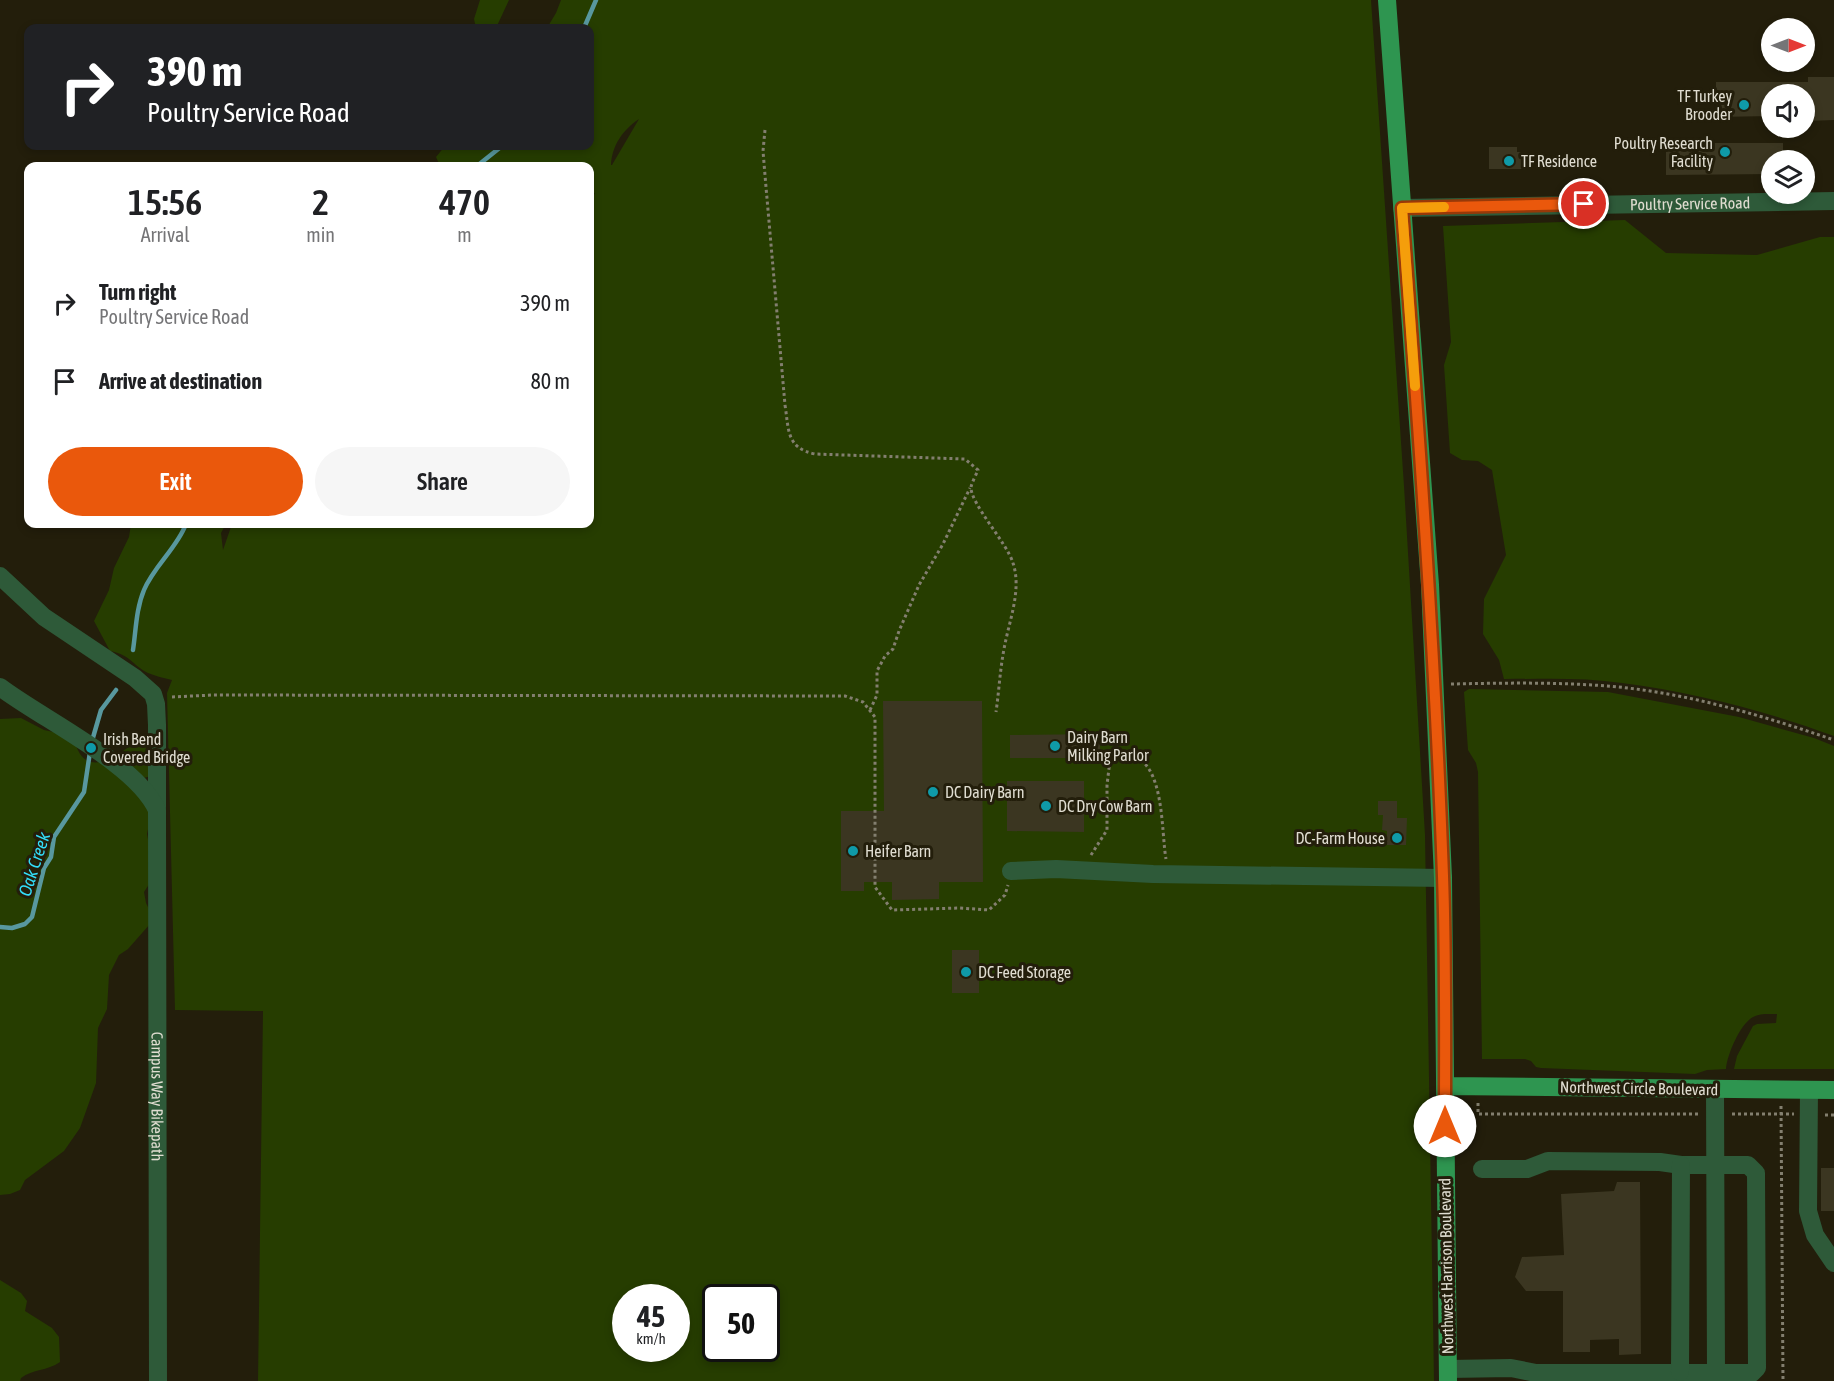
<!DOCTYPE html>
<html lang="en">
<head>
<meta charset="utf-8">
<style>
	:root { --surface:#fff; --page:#f6f6f6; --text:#202124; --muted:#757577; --accent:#ea580c }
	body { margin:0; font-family:"Asap Condensed",sans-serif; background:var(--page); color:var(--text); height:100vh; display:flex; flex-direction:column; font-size:22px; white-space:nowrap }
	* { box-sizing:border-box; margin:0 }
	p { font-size:20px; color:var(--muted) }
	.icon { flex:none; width:33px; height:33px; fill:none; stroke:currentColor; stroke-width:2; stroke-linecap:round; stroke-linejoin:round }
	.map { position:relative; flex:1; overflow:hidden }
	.sheet { position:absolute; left:24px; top:162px; width:570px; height:366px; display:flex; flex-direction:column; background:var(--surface); border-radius:12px; box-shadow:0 3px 9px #0003 }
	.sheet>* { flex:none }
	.top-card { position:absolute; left:24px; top:24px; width:570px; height:126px; border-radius:12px; box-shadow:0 3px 9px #0003; background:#202124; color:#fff; overflow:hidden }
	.needle { width:39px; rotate:90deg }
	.fabs { position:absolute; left:1761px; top:18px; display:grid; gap:12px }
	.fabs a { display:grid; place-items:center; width:54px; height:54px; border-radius:50%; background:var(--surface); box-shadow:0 3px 9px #0003; font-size:30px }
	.speed { position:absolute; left:612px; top:1284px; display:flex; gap:12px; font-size:30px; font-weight:700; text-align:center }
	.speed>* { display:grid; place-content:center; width:78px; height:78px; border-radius:50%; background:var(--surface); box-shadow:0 3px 9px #0003; line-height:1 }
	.speed small { font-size:15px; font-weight:400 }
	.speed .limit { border:3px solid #111; border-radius:9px; background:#fff; color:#111 }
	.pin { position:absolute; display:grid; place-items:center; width:51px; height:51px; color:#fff; margin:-26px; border:3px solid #fff; border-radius:50%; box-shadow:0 2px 6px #0007 }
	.me { position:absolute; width:66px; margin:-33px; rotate:0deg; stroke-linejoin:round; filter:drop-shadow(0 0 4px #0008) }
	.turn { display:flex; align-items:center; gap:21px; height:126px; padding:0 24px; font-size:27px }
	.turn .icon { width:78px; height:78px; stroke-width:2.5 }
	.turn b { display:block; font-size:42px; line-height:51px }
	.eta { display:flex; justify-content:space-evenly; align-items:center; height:102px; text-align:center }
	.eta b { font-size:36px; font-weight:600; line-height:42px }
	.cta { display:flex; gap:12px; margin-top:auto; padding:12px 24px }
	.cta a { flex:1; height:69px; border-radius:36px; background:var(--accent); color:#fff; font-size:24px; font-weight:600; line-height:69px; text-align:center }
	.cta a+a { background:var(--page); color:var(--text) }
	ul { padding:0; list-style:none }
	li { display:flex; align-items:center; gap:18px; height:78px; padding:0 24px }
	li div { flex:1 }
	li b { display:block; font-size:22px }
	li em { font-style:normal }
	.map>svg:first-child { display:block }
</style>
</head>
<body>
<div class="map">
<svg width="1834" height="1381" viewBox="0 0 1834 1381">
	<rect width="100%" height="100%" fill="#231e0b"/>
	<path fill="#263d00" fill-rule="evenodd" d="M480 0H509L496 28H476L474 19Z
		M561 0H1371L1404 486 1425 835 1434 1381H258L263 1011 175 1010 167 693 172 680C164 678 155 676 148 673 132 665 131 655 110 651L94 621 109 590 114 568 129 537 131 524H226L221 533 223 550 232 524H590V202L595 193 590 194V166H440L436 157 445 146H590V28H547L556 13ZM639 119 612 165H611C612 145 623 130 639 119ZM626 1298H676V1348H626ZM716 1298H766V1348H716Z
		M1625 220 1666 253 1757 255 1820 237H1834V736C1766 711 1693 692 1622 683 1583 677 1543 679 1504 679L1499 660 1483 634 1484 599 1506 555 1492 470 1478 461 1462 460 1450 453 1444 365 1451 342 1443 226Z
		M1469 689 1608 692 1739 717 1814 738 1834 746V1069H1734L1737 1056 1753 1026 1757 1024 1776 1023 1777 1014C1769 1014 1760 1013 1753 1017 1740 1024 1727 1055 1726 1069L1707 1070 1695 1074 1541 1068 1536 1067 1531 1061 1525 1059H1482L1478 772 1476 763 1468 750 1464 692Z
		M21 718 44 730 72 736C75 742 77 749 80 754 95 776 126 749 139 739L150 741 154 775 134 781 149 810 150 820 147 834 155 875 144 892 146 903 151 913 150 924 128 949 119 955 109 975 107 1009 98 1028 96 1083 80 1128 64 1151 25 1180 20 1190 10 1194 0 1195V719Z
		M0 1280 21 1293 27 1301 25 1311 52 1328 59 1337 60 1362C47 1371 33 1369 21 1378L20 1381H0Z"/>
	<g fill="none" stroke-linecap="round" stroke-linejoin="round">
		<path stroke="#58989f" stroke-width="4.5" d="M584 28 596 0
			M477 166 502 146
			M133 650C136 630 136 609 144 590 154 566 177 548 186 524
			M92 741 101 710 116 690
			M0 927 12 928 25 924 32 917 44 868 51 857 54 837 84 792 90 752"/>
	</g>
	<path fill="#3b3621" d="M1808 77H1834V120L1808 121V116H1804V94H1772V116L1716 117V82H1808Z
		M1666 143H1783V160H1772V174L1666 175Z
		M1489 147H1517V152H1528V169H1489Z
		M883 701H982L983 882H939V899L892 900V882H864V891H841V811H884Z
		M1100 734V758H1010V735Z
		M1007 781H1084V832L1007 831Z
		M1378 801H1397V818H1407L1406 845H1387V831L1382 830 1383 815H1378Z
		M952 950H979V993H952Z
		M1821 1168H1834V1211H1821Z
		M1617 1182H1640L1641 1354 1619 1355V1339L1590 1340V1352H1563V1291H1526L1515 1277 1522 1257 1564 1255 1561 1194 1614 1191Z"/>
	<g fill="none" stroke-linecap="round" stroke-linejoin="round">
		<path stroke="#837f6f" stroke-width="3" stroke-dasharray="3 3" stroke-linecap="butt" d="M765 130 763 151 766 187 785 405C789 430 786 448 815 454L965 459 978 470C976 475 972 482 971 487 970 503 1007 543 1013 563 1022 590 1009 621 1004 649 1000 670 999 691 996 712
			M1451 684C1503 683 1556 682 1607 686 1684 692 1761 715 1834 740
			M172 697 213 695 845 696 863 702 875 717V887L892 910 960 908 989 910 1005 895 1008 885
			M870 710 877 695V671L885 656 893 649 899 631 919 585 943 544 970 488
			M1091 855 1107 830V785L1110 760C1116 759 1123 756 1129 756 1165 759 1161 832 1166 859
			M1478 1103V1114H1698
			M1781 1106 1783 1381
			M1732 1114H1794
			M1825 1115H1834"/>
		<g stroke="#2e5a39" stroke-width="18">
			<path id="s1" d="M1402 208 1834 201"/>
			<path d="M0 576 44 617 135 678 153 694 156 704 157 725V807"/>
			<path id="s2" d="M0 687C42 719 137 764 157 810L158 1381"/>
			<path d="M1011 871 1056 869 1153 874 1443 878"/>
			<path d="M1715 1090 1716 1373"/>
			<path d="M1809 1090 1808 1211 1815 1235 1834 1263"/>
			<path d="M1448 1369 1511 1368 1536 1373H1752L1757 1368 1756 1173 1748 1165H1681L1660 1162 1548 1161 1527 1169H1482"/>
			<path d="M1680 1372 1681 1165"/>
		</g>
		<path stroke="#2e9550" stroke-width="18" d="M1387 0 1430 585 1443 878 1448 1381
			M1445 1086 1834 1090"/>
	</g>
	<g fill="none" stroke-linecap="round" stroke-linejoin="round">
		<defs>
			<path id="route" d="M1445 1126C1445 1043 1446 960 1443 876 1435 653 1419 431 1402 208L1584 204"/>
		</defs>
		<use href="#route" stroke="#983908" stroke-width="15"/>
		<use href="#route" stroke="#ea580c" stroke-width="10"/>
		<path stroke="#f59e0b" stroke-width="10" d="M1415 386 1402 208 1444 207"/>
	</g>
	<g fill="#0f9aa8" stroke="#231e0b" stroke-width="2">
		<circle cx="1744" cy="105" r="6"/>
		<circle cx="1725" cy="152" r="6"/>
		<circle cx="1509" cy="161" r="6"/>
		<circle cx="1055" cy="746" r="6"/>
		<circle cx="91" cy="748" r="6"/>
		<circle cx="933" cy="792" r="6"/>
		<circle cx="1046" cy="806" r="6"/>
		<circle cx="1397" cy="838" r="6"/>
		<circle cx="853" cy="851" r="6"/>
		<circle cx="966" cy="972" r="6"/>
	</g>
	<g text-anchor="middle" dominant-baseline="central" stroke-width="6" stroke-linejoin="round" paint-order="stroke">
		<g font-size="16" fill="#e0ddd1" stroke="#231e0b" text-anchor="start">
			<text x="1732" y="96" text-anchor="end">TF Turkey<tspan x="1732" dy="18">Brooder</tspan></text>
			<text x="1713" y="143" text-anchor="end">Poultry Research<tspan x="1713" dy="18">Facility</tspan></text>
			<text x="1521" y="161">TF Residence</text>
			<text x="1067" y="737">Dairy Barn<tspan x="1067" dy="18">Milking Parlor</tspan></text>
			<text x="103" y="739">Irish Bend<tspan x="103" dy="18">Covered Bridge</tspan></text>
			<text x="945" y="792">DC Dairy Barn</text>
			<text x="1058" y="806">DC Dry Cow Barn</text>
			<text x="1385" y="838" text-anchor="end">DC-Farm House</text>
			<text x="865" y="851">Heifer Barn</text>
			<text x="978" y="972">DC Feed Storage</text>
		</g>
		<g font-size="16" fill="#e0ddd1" stroke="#231e0b">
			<text stroke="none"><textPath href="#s1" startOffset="288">Poultry Service Road</textPath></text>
			<text transform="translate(1639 1088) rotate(1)">Northwest Circle Boulevard</text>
			<text stroke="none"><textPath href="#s2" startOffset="488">Campus Way Bikepath</textPath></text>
			<text transform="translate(1446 1266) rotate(-91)">Northwest Harrison Boulevard</text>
		</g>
		<g font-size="18" font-style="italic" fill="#33defa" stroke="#231e0b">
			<text transform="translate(34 864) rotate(-72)">Oak Creek</text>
		</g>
	</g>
</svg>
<div class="fabs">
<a><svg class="needle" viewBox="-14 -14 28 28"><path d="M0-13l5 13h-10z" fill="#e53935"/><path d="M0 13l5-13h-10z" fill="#757577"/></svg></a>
<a><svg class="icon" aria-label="sound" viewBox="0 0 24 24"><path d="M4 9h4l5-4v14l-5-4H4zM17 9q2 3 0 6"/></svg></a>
<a><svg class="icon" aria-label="layers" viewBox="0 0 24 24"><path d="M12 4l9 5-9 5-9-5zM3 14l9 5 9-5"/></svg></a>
</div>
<div class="speed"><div>45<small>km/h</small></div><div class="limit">50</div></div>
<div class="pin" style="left:1584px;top:204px;background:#d93025"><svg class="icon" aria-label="arrive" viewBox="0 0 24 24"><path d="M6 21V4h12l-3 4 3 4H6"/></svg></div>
<svg class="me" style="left:1445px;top:1126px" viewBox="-20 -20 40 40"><circle r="19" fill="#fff"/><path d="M0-13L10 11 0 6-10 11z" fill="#ea580c"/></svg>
<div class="top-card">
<div class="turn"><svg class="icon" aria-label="right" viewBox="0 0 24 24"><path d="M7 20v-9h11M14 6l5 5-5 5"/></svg><div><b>390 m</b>Poultry Service Road</div></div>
</div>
<section class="sheet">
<div class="eta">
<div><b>15:56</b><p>Arrival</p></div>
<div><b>2</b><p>min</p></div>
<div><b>470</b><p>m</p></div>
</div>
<ul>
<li><svg class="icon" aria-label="right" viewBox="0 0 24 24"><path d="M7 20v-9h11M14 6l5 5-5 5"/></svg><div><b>Turn right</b><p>Poultry Service Road</p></div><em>390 m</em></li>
<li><svg class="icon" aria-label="arrive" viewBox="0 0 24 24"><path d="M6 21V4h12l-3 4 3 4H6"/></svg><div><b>Arrive at destination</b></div><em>80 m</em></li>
</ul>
<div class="cta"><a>Exit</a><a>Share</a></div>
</section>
</div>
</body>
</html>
